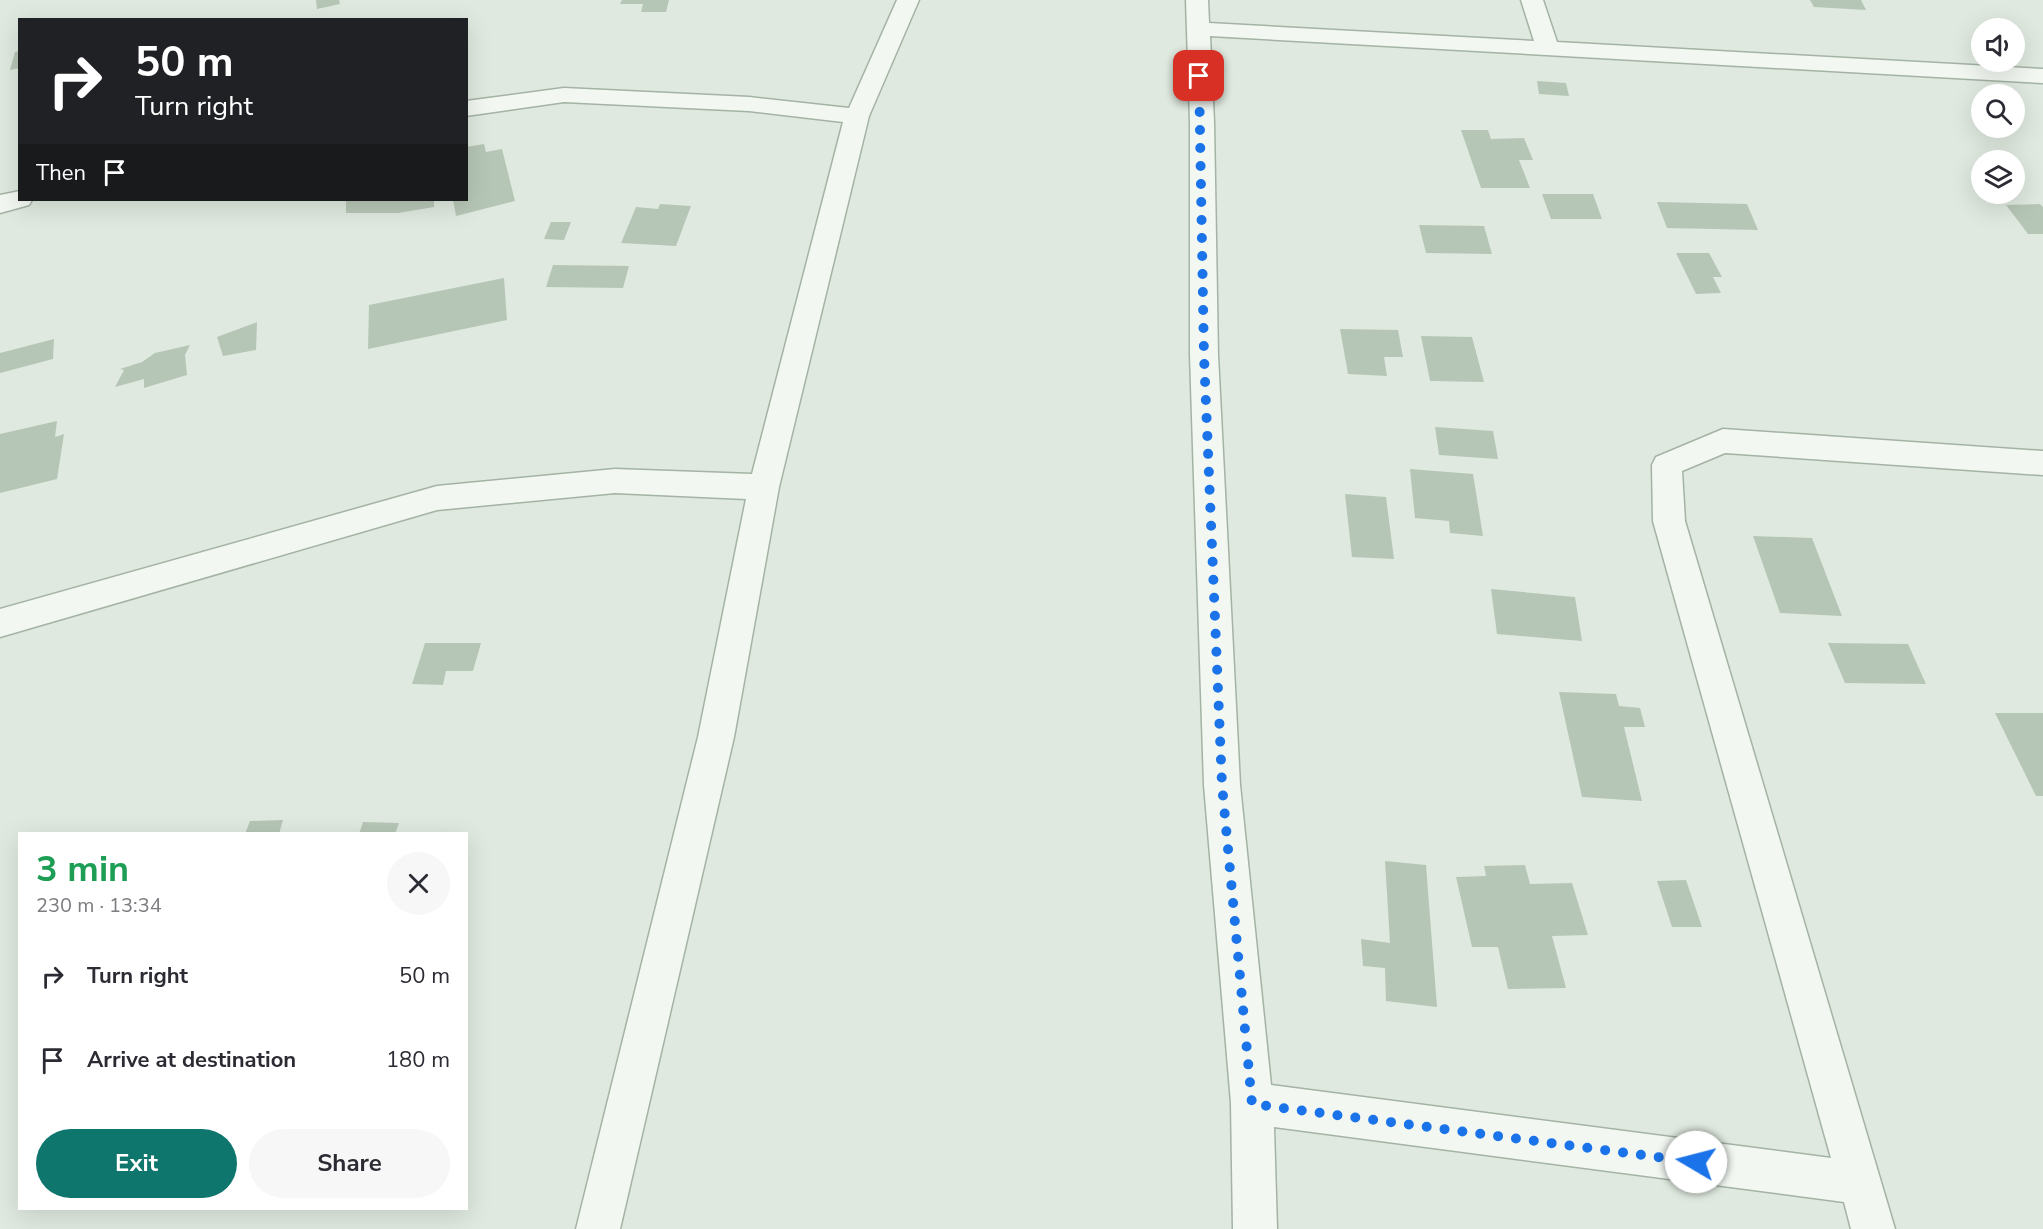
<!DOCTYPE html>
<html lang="en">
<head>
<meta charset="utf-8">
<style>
	:root { --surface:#fff; --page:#f7f7f7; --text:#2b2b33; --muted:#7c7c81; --accent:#0f766e }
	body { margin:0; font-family:"Nunito Sans",sans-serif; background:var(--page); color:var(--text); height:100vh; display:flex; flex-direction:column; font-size:22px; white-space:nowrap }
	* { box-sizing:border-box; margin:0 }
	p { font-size:20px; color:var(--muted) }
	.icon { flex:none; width:33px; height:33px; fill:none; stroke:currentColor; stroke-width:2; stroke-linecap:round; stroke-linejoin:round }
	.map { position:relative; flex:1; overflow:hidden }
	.panel { position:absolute; left:18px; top:832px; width:450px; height:378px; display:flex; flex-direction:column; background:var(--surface); border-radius:0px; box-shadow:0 6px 24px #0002 }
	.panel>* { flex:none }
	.guide { position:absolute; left:18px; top:18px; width:450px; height:183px; border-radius:0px; box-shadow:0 6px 24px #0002; background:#202124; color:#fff; overflow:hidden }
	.buttons { position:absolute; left:1971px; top:18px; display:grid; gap:12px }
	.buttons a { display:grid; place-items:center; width:54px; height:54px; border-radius:50%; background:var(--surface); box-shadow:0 6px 24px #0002; font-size:30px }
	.pin { position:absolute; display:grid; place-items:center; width:51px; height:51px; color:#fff; margin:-26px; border-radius:12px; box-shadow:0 3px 9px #0006 }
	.me { position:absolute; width:66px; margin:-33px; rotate:278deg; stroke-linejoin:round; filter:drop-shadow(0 0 4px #0008) }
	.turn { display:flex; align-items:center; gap:21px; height:126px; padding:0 18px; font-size:27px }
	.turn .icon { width:78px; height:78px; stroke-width:2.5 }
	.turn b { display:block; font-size:42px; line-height:51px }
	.then { display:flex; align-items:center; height:57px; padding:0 18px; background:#0003; gap:12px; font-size:22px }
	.round { display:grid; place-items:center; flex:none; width:63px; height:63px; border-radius:32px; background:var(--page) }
	.headline { display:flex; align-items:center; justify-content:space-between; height:102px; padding:0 18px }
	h1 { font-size:36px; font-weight:700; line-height:45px; color:#1e9e55 }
	.primary-button { display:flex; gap:12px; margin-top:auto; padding:12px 18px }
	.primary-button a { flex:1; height:69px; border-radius:36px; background:var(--accent); color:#fff; font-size:24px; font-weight:700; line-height:69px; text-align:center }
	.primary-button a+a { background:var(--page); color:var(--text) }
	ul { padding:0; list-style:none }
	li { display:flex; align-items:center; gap:18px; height:84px; padding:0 18px }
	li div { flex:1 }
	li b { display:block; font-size:22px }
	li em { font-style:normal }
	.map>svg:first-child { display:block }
</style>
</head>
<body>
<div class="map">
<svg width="2043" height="1229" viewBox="0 0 2043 1229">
	<rect width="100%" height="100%" fill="#dfe9df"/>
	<path fill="#b6c6b6" d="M316 0H339L340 4 317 9Z
		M622 0H669L666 12H641L643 4H620Z
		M1810 0H1861L1866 10 1814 7Z
		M20 51V68L10 70 15 52Z
		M1537 81 1566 83 1569 96 1539 94Z
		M1461 130H1488L1491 139 1524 138 1533 160H1519L1530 188H1481Z
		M484 144 486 152 502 149 515 201 456 216 453 200H466V147Z
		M1542 194H1593L1602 219H1551Z
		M346 200H434V207L398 213H346Z
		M1657 202 1747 204 1758 230 1667 228Z
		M660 204 691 206 676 246 621 243 636 207 658 209Z
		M2040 204 2043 207V234H2028L2006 205Z
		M551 222H571L564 240 544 239Z
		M1419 225 1484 226 1492 254 1426 253Z
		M1676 253H1709L1722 277H1713L1721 293 1696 294Z
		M553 265 629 266 623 288 546 287Z
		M504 278 507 320 368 349 369 305Z
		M257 322 256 350 223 356 217 337Z
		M1340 329 1398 330 1403 357H1384L1387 376 1348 374Z
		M1421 336 1472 337 1484 382 1430 381Z
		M54 339 53 359 0 373V353Z
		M190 345 185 355 187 375 144 388V379L115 387 124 370 120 369 142 362 155 353Z
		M57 421 55 437 64 434 57 479 0 493V434Z
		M1435 427 1493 431 1498 459 1439 455Z
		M1410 469 1473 474 1483 536 1450 533 1449 521 1415 518Z
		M1345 494 1386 497 1394 559 1352 557Z
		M1753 536 1812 538 1842 616 1780 613Z
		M1491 589 1575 597 1582 641 1497 634Z
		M425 643H481L473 671H446L443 685 412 684Z
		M1828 643 1908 644 1926 684 1845 683Z
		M1559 692 1616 694 1619 706 1640 708 1645 727H1624L1642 801 1582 797Z
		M1995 713H2043V796H2036Z
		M283 820 279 834H245L250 821Z
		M363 822 399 823 395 834H359Z
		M1385 861 1426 865 1437 1007 1386 1001 1385 968 1363 966 1361 939 1390 943Z
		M1525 865 1530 884 1572 883 1588 935 1552 936 1566 988 1508 989 1498 947H1472L1456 877 1486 876 1484 866Z
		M1686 880 1702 927H1672L1657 881Z"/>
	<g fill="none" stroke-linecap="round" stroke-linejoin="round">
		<defs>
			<path id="minor" d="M897 0H919L869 116 779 487 734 737 620 1229H576L698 737 746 499 615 493 437 510 0 637V609L437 486 615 469 752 474 843 122 749 111 564 102 466 116V101L564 88 749 97 849 108Z
				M1186 0H1208L1209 23 1534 41 1521 0H1543L1557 42 2043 69V83L1210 36 1214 122 1218 355 1240 785 1271 1085 1831 1158 1653 521 1652 465 1656 457 1723 429 2043 451V475L1725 453 1682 471 1685 521 1895 1229H1851L1844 1202 1274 1127 1277 1229H1233L1231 1103 1204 785 1190 355V122Z
				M20 191V200H32L29 205 0 213V195Z"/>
		</defs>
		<use href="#minor" stroke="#a4b3a4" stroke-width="3"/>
		<use href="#minor" fill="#f2f7f2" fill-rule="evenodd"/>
	</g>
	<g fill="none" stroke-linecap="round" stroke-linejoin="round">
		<path stroke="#1a73e8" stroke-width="10" stroke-dasharray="0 18" d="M1199 76 1204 356 1222 785 1252 1104 1696 1162"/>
	</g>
</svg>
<div class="buttons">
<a><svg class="icon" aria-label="sound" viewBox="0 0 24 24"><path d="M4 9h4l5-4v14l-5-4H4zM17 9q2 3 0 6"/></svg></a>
<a><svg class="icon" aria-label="search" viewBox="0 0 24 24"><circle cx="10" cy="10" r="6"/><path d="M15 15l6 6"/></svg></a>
<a><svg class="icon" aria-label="layers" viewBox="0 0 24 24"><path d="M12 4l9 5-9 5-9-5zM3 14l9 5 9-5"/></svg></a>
</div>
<div class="pin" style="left:1199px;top:76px;background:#d93025"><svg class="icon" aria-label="arrive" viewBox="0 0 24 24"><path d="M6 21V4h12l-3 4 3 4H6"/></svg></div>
<svg class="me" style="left:1696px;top:1162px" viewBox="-20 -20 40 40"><circle r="19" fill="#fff"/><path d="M0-13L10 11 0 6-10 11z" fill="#1a73e8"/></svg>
<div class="guide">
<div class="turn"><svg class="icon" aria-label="right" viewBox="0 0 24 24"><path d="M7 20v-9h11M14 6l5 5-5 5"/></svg><div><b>50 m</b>Turn right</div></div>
<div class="then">Then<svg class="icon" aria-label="arrive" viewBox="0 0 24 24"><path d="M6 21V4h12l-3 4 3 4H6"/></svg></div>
</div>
<section class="panel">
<div class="headline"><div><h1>3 min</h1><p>230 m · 13:34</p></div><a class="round"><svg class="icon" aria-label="close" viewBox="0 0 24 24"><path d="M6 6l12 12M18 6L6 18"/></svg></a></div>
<ul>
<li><svg class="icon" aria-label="right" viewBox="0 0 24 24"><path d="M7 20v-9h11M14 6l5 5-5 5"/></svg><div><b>Turn right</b></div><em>50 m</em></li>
<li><svg class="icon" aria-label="arrive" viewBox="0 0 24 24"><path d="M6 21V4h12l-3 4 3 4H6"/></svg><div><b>Arrive at destination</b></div><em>180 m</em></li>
</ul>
<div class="primary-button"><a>Exit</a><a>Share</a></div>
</section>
</div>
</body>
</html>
